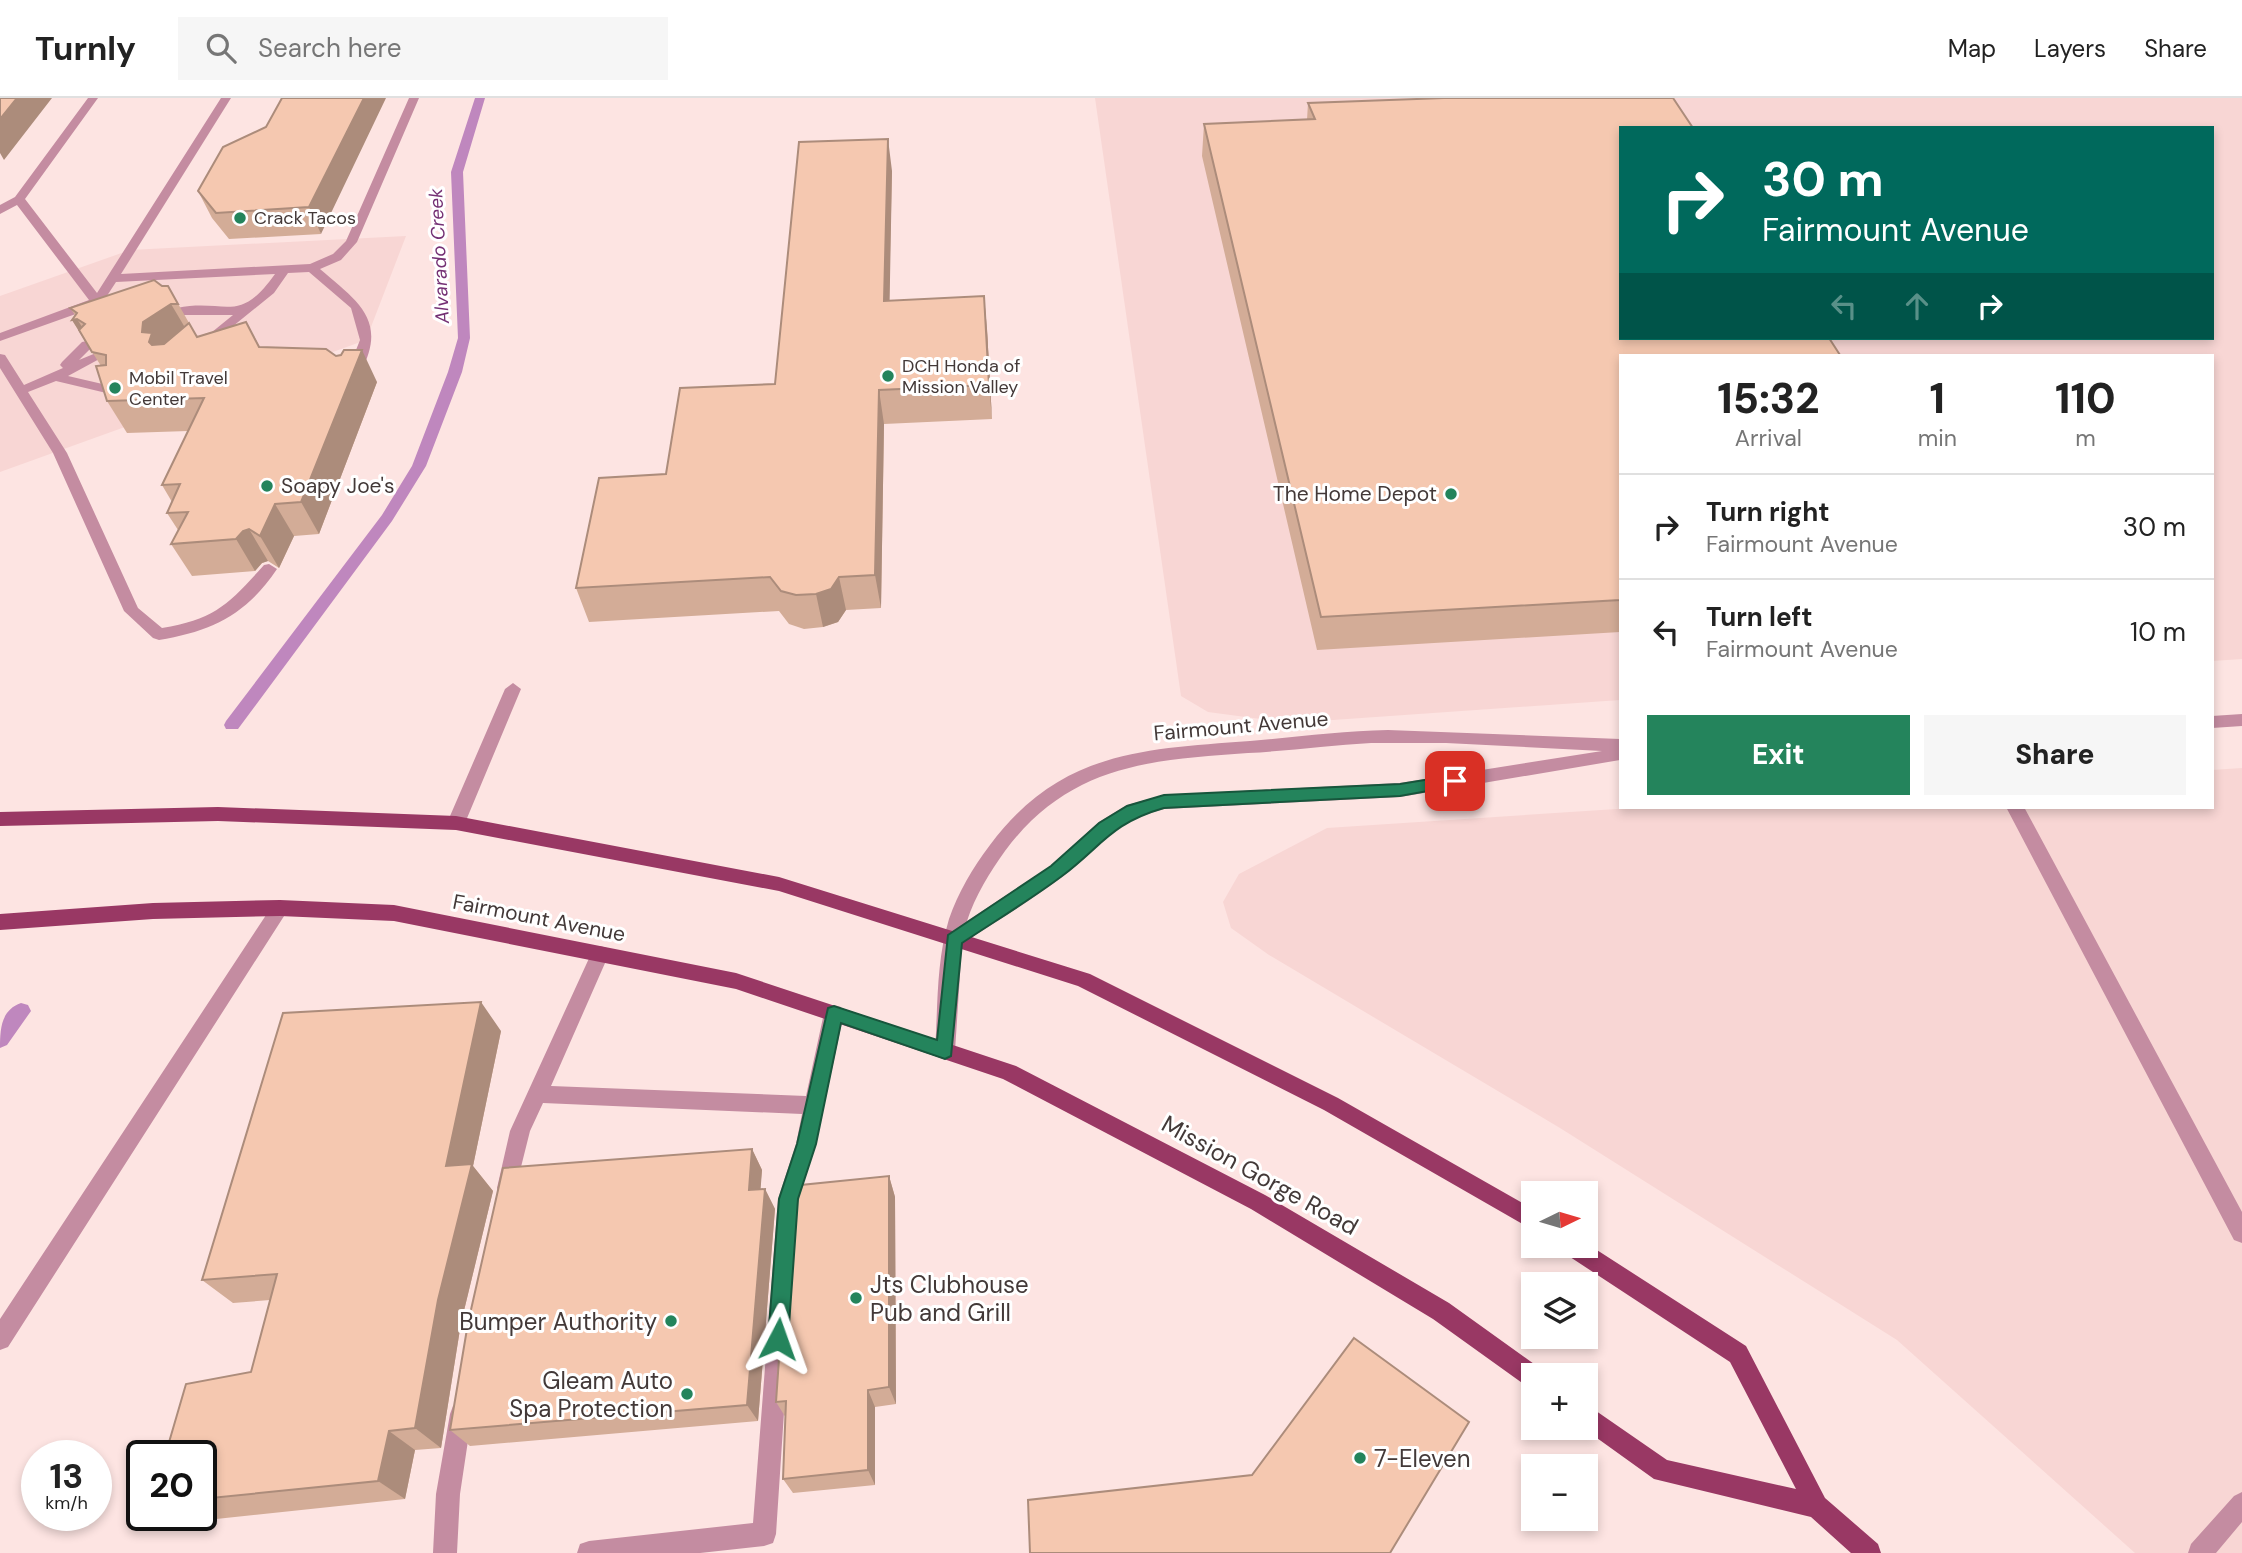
<!DOCTYPE html>
<html lang="en">
<head>
<meta charset="utf-8">
<style>
	:root { --surface:#fff; --page:#f6f6f6; --text:#222; --muted:#767676; --line:#e0e0e0; --accent:#24845c }
	body { margin:0; font-family:"DM Sans",sans-serif; background:var(--page); color:var(--text); height:100vh; display:flex; flex-direction:column; font-size:26px; white-space:nowrap }
	* { box-sizing:border-box; margin:0 }
	p { font-size:23px; color:var(--muted) }
	.icon { flex:none; width:38px; height:38px; fill:none; stroke:currentColor; stroke-width:2; stroke-linecap:round; stroke-linejoin:round }
	.map { position:relative; flex:1; overflow:hidden }
	.sheet { position:absolute; left:1619px; top:256px; width:595px; height:455px; display:flex; flex-direction:column; background:var(--surface); border-radius:0px; box-shadow:0 4px 10px #0003 }
	.sheet>* { flex:none }
	.banner { position:absolute; left:1619px; top:28px; width:595px; height:214px; border-radius:0px; box-shadow:0 4px 10px #0003; background:#00695c; color:#fff; overflow:hidden }
	.needle { width:46px; rotate:85deg }
	.controls { position:absolute; left:1521px; top:1083px; display:grid; gap:14px }
	.controls a { display:grid; place-items:center; width:77px; height:77px; border-radius:0px; background:var(--surface); box-shadow:0 4px 10px #0003; font-size:35px }
	.speed { position:absolute; left:21px; top:1342px; display:flex; gap:14px; font-size:35px; font-weight:700; text-align:center }
	.speed>* { display:grid; place-content:center; width:91px; height:91px; border-radius:50%; background:var(--surface); box-shadow:0 4px 10px #0003; line-height:1 }
	.speed small { font-size:18px; font-weight:400 }
	.speed .limit { border:4px solid #111; border-radius:10px; background:#fff; color:#111 }
	.pin { position:absolute; display:grid; place-items:center; width:60px; height:60px; color:#fff; margin:-30px; border-radius:14px; box-shadow:0 4px 10px #0006 }
	.me { position:absolute; width:77px; margin:-38px; rotate:4deg; stroke-linejoin:round; filter:drop-shadow(0 0 5px #0008) }
	.turn { display:flex; align-items:center; gap:24px; height:147px; padding:0 28px; font-size:32px }
	.turn .icon { width:91px; height:91px; stroke-width:2.5 }
	.turn b { display:block; font-size:49px; line-height:60px }
	.lanes { display:flex; align-items:center; height:66px; padding:0 28px; background:#0003; justify-content:center; gap:35px; direction:ltr }
	.lanes .off { opacity:.35 }
	.eta { display:flex; justify-content:space-evenly; align-items:center; height:119px; text-align:center }
	.eta b { font-size:42px; font-weight:800; line-height:49px }
	.button { display:flex; gap:14px; margin-top:auto; padding:14px 28px }
	.button a { flex:1; height:80px; border-radius:0px; background:var(--accent); color:#fff; font-size:28px; font-weight:800; line-height:80px; text-align:center }
	.button a+a { background:var(--page); color:var(--text) }
	ul { padding:0; list-style:none }
	li { display:flex; align-items:center; gap:21px; height:105px; padding:0 28px; border-top:2px solid var(--line) }
	li div { flex:1 }
	li b { display:block; font-size:26px }
	li em { font-style:normal }
	header { display:flex; align-items:center; gap:42px; box-sizing:border-box; height:98px; padding:0 35px; background:var(--surface); border-bottom:2px solid var(--line) }
	header strong { font-size:33px }
	nav { display:flex; gap:38px; margin-inline-start:auto; font-size:24px }
	.search { width:490px; height:63px; background:var(--page); display:flex; align-items:center; gap:18px; box-sizing:border-box; padding:0 24px; border-radius:0px; color:var(--muted); font-size:26px }
	.map>svg:first-child { display:block }
</style>
</head>
<body>
<header>
<strong>Turnly</strong>
<div class="search"><svg class="icon" aria-label="search" viewBox="0 0 24 24"><circle cx="10" cy="10" r="6"/><path d="M15 15l6 6"/></svg>Search here</div>
<nav><a>Map</a><a>Layers</a><a>Share</a></nav>
</header>
<div class="map">
<svg width="2242" height="1455" viewBox="0 0 2242 1455">
	<rect width="100%" height="100%" fill="#fde4e2"/>
	<path fill="#f8d6d4" fill-rule="evenodd" d="M1095 0H2242V561L2212 563V257H1620V602L1290 625 1208 614 1181 598ZM1620 30H2212V240H1620Z
		M406 138 366 242 0 374V198L130 152Z
		M2242 670V1455H2135L1897 1242 1560 1030 1269 857 1231 830 1223 804 1239 776 1327 730 1647 709H2212V672Z"/>
	<g fill="none" stroke-linecap="round" stroke-linejoin="round">
		<path fill="#bf87be" fill-rule="evenodd" d="M475 0H485L463 74 470 240 462 274 426 368 392 423 238 631H226L224 627 226 623 382 417 412 368 448 274 458 240 451 74Z
			M21 905 28 907 31 913 7 947 0 950C0 931 1 912 21 905Z"/>
		<path fill="#c48ca1" fill-rule="evenodd" d="M88 0H98L25 101 97 195 221 0H231L121 176 310 166 333 156 346 143 409 0H419L357 144 341 162 320 171C357 203 389 222 360 275H350L348 272 360 242 351 210 309 174 288 175 274 195 206 250 199 246 201 243 233 217H181L175 213 177 210C226 200 238 228 275 176L116 184 101 207 0 243V235L89 202 17 107 0 116V107L15 99Z
			M87 243 94 247 79 262 96 255 103 259 68 278 124 291V297L119 298 56 283 28 294 67 355 138 510 162 530C215 521 229 506 264 467L269 466 277 471C246 517 212 533 159 542L153 540 124 513 53 355 0 270V256L5 257 24 287 63 270 60 267 62 264 82 244Z
			M513 585 521 591 465 725 462 730H450L447 725 505 591Z
			M2242 616V628L2212 630V618Z
			M1388 632 1620 641V662L1400 699 1164 711C1110 725 1102 749 1062 779 1030 803 995 824 962 846L955 953 952 959 945 962 938 959 935 953C938 909 936 864 949 821 958 795 973 769 990 747 1060 653 1143 651 1250 643 1296 639 1342 633 1388 632ZM1371 645H1446L1602 653 1400 685 1164 697 1127 707 1099 724 1051 768 967 823C975 798 990 774 1005 753 1069 667 1149 662 1248 655 1289 653 1330 647 1371 645Z
			M2006 709H2024L2242 1114V1145L2234 1142Z
			M280 802 286 805 289 810 286 815 8 1249 0 1252V1221L274 805Z
			M600 848 607 850 609 856 551 988 806 998 824 915 827 909 834 907 841 909 844 915 816 1046 798 1101 776 1436 773 1445 764 1448 700 1455H577L580 1446 589 1443 753 1425 778 1101 796 1046 802 1016 543 1005 530 1033 514 1097 507 1100 500 1097 497 1090 510 1033 591 856 593 850Z
			M461 1305 469 1308 472 1316 460 1396 457 1455H433L436 1396 450 1316 453 1308Z
			M2242 1394V1424L2216 1455H2188L2191 1446 2234 1398Z"/>
		<path fill="#993864" fill-rule="evenodd" d="M218 709 456 718 779 779 1090 876 1338 1000 1533 1111V1132L1324 1012 1078 888 779 793 456 732 218 723 0 728V714Z
			M280 802 394 807 736 875 1016 968 1265 1097 1449 1205 1541 1271 1544 1278H1533V1290L1525 1287 1433 1221 1251 1111 1003 981 736 891 394 823 280 818 153 821 0 832V816L153 805Z
			M1586 1145 1746 1248 1825 1400 1878 1446 1881 1455H1851L1811 1419 1654 1381 1583 1330H1586V1306L1667 1362 1796 1391 1730 1264 1564 1155 1561 1148H1586Z"/>
	</g>
	<path fill="#d3ac97" d="M282 0 321 136 229 141 212 120 198 93 266 29Z
		M1308 5 1620 257V534L1317 552 1202 58 1204 26 1307 22Z
		M892 73 889 202 987 231 992 321 884 326 881 510 846 512 838 524 823 529 804 531 789 526 779 513 589 524 576 490 666 376 775 286Z
		M168 188 197 239 246 224 260 249 377 284 319 436 294 438 279 470 268 463 262 465 255 473 192 478 171 446 178 432 167 415 172 404 162 387 188 333 127 335 107 303 101 268 72 222 75 217 70 210Z
		M501 933 473 1068 493 1093 461 1225 441 1350 415 1352 405 1401 188 1424 175 1418H201V1358L251 1274 270 1202 233 1205 202 1182Z
		M752 1051 762 1072 760 1091H765L775 1111 758 1323 470 1348 450 1332Z
		M889 1078 895 1099 896 1306 875 1309V1387L793 1395 783 1381 786 1320 776 1304Z"/>
	<path fill="#ac8c7b" d="M17 0H52L4 62 0 55V21Z
		M364 0H386L321 136 309 109Z
		M888 41 892 73 889 236 884 203Z
		M984 198 987 231 992 321 989 287Z
		M171 206 190 238 161 264 142 234 143 224Z
		M77 221 97 253 92 254 72 222Z
		M362 252 377 284 319 436 301 404Z
		M879 292 884 326 881 510 875 477Z
		M275 406 294 438 279 470 260 438Z
		M249 431 268 463 262 465 255 473 236 441 243 433Z
		M839 479 846 512 838 524 823 529 816 496Z
		M481 904 501 933 473 1068 493 1093 461 1225 441 1350 415 1330 446 1068Z
		M752 1051 762 1072 759 1113 749 1092Z
		M889 1078 895 1099 896 1306 889 1289Z
		M765 1091 775 1111 758 1323 747 1307Z
		M868 1292 875 1309V1387L868 1372Z
		M389 1333 415 1352 405 1401 378 1383Z"/>
	<path fill="#f5c8b0" stroke="#ac8c7b" stroke-width="2" d="M0 0H17L0 21Z
		M282 0H364L309 109 216 115 198 93 223 49 266 29Z
		M1444 0H1673L1693 30H1620V240H1829L1840 257H1620V502L1321 519 1204 26 1315 21 1308 5Z
		M888 41 884 203 984 198 989 287 879 292 875 477 839 479 831 491 816 496 796 497 781 493 770 479 576 490 599 380 666 376 680 290 775 286 799 44Z
		M154 182 162 188H168L178 206H171L143 224 142 234 152 235 149 244 152 247 164 246 189 225 197 239 246 224 259 249 326 251 336 258 341 257 344 252H362L301 404 275 406 260 438 249 431 243 433 236 441 171 446 188 414 167 415 180 386 162 387 204 300 107 303 96 268 106 267V257L92 254 79 232 85 226 77 221 72 222 77 215 70 210Z
		M481 904 446 1068 472 1066 438 1202 415 1330 389 1333 378 1383 201 1401V1358H165L186 1286 251 1274 277 1176 202 1182 283 915Z
		M752 1051 749 1092 765 1091 747 1307 450 1332 468 1225 503 1070Z
		M889 1078V1289L868 1292V1372L783 1381 786 1303 776 1304 791 1088Z
		M1354 1240 1469 1324 1390 1455H1030L1028 1402 1252 1377Z"/>
	<path fill="#24845c" stroke="#17563c" stroke-width="2" d="M1455 677 1461 679 1463 683 1461 687 1400 698 1164 710C1111 725 1102 748 1062 778 1030 802 995 823 962 845L951 958 945 961 841 925 816 1046 798 1101 788 1241 785 1248 778 1251 771 1248 768 1241 779 1101 797 1046 828 910 834 908 937 942 948 837 1051 768 1099 725 1127 708 1164 697 1400 686Z"/>
	<g fill="#24845c" stroke="#fff" stroke-width="2.5">
		<circle cx="240" cy="120" r="7"/>
		<circle cx="888" cy="278" r="7"/>
		<circle cx="115" cy="290" r="7"/>
		<circle cx="267" cy="388" r="7"/>
		<circle cx="1451" cy="396" r="7"/>
		<circle cx="856" cy="1200" r="7"/>
		<circle cx="671" cy="1223" r="7"/>
		<circle cx="687" cy="1296" r="7"/>
		<circle cx="1360" cy="1360" r="7"/>
	</g>
	<g text-anchor="middle" dominant-baseline="central" stroke-width="6" stroke-linejoin="round" paint-order="stroke">
		<g font-size="18" fill="#433938" stroke="#fff" text-anchor="start">
			<text x="254" y="120">Crack Tacos</text>
			<text x="902" y="268">DCH Honda of<tspan x="902" dy="21">Mission Valley</tspan></text>
			<text x="129" y="280">Mobil Travel<tspan x="129" dy="21">Center</tspan></text>
		</g>
		<g font-size="19" font-style="italic" fill="#743074" stroke="#fff">
			<text transform="translate(439 158) rotate(-93)">Alvarado Creek</text>
		</g>
		<g font-size="21" fill="#433938" stroke="#fff" text-anchor="start">
			<text x="281" y="388">Soapy Joe's</text>
			<text x="1437" y="396" text-anchor="end">The Home Depot</text>
		</g>
		<g font-size="21" fill="#433938" stroke="#fff">
			<text transform="translate(1241 628) rotate(-5)">Fairmount Avenue</text>
			<text transform="translate(539 820) rotate(11)">Fairmount Avenue</text>
		</g>
		<g font-size="24" fill="#433938" stroke="#fff">
			<text transform="translate(1260 1077) rotate(29)">Mission Gorge Road</text>
		</g>
		<g font-size="24" fill="#433938" stroke="#fff" text-anchor="start">
			<text x="870" y="1186">Jts Clubhouse<tspan x="870" dy="28">Pub and Grill</tspan></text>
			<text x="657" y="1223" text-anchor="end">Bumper Authority</text>
			<text x="673" y="1282" text-anchor="end">Gleam Auto<tspan x="673" dy="28">Spa Protection</tspan></text>
			<text x="1374" y="1360">7-Eleven</text>
		</g>
	</g>
</svg>
<div class="controls">
<a><svg class="needle" viewBox="-14 -14 28 28"><path d="M0-13l5 13h-10z" fill="#e53935"/><path d="M0 13l5-13h-10z" fill="#767676"/></svg></a>
<a><svg class="icon" aria-label="layers" viewBox="0 0 24 24"><path d="M12 4l9 5-9 5-9-5zM3 14l9 5 9-5"/></svg></a>
<a>+</a>
<a>−</a>
</div>
<div class="speed"><div>13<small>km/h</small></div><div class="limit">20</div></div>
<div class="pin" style="left:1455px;top:683px;background:#d93025"><svg class="icon" aria-label="arrive" viewBox="0 0 24 24"><path d="M6 21V4h12l-3 4 3 4H6"/></svg></div>
<svg class="me" style="left:778px;top:1241px" viewBox="-20 -20 40 40"><path d="M0-17L14 15 0 8-14 15z" fill="#24845c" stroke="#fff" stroke-width="4"/></svg>
<div class="banner">
<div class="turn"><svg class="icon" aria-label="right" viewBox="0 0 24 24"><path d="M7 20v-9h11M14 6l5 5-5 5"/></svg><div><b>30 m</b>Fairmount Avenue</div></div>
<div class="lanes"><svg class="icon off" aria-label="left" viewBox="0 0 24 24"><path d="M17 20v-9H6M10 6l-5 5 5 5"/></svg><svg class="icon off" aria-label="ahead" viewBox="0 0 24 24"><path d="M12 20V5M6 11l6-6 6 6"/></svg><svg class="icon" aria-label="right" viewBox="0 0 24 24"><path d="M7 20v-9h11M14 6l5 5-5 5"/></svg></div>
</div>
<section class="sheet">
<div class="eta">
<div><b>15:32</b><p>Arrival</p></div>
<div><b>1</b><p>min</p></div>
<div><b>110</b><p>m</p></div>
</div>
<ul>
<li><svg class="icon" aria-label="right" viewBox="0 0 24 24"><path d="M7 20v-9h11M14 6l5 5-5 5"/></svg><div><b>Turn right</b><p>Fairmount Avenue</p></div><em>30 m</em></li>
<li><svg class="icon" aria-label="left" viewBox="0 0 24 24"><path d="M17 20v-9H6M10 6l-5 5 5 5"/></svg><div><b>Turn left</b><p>Fairmount Avenue</p></div><em>10 m</em></li>
</ul>
<div class="button"><a>Exit</a><a>Share</a></div>
</section>
</div>
</body>
</html>
